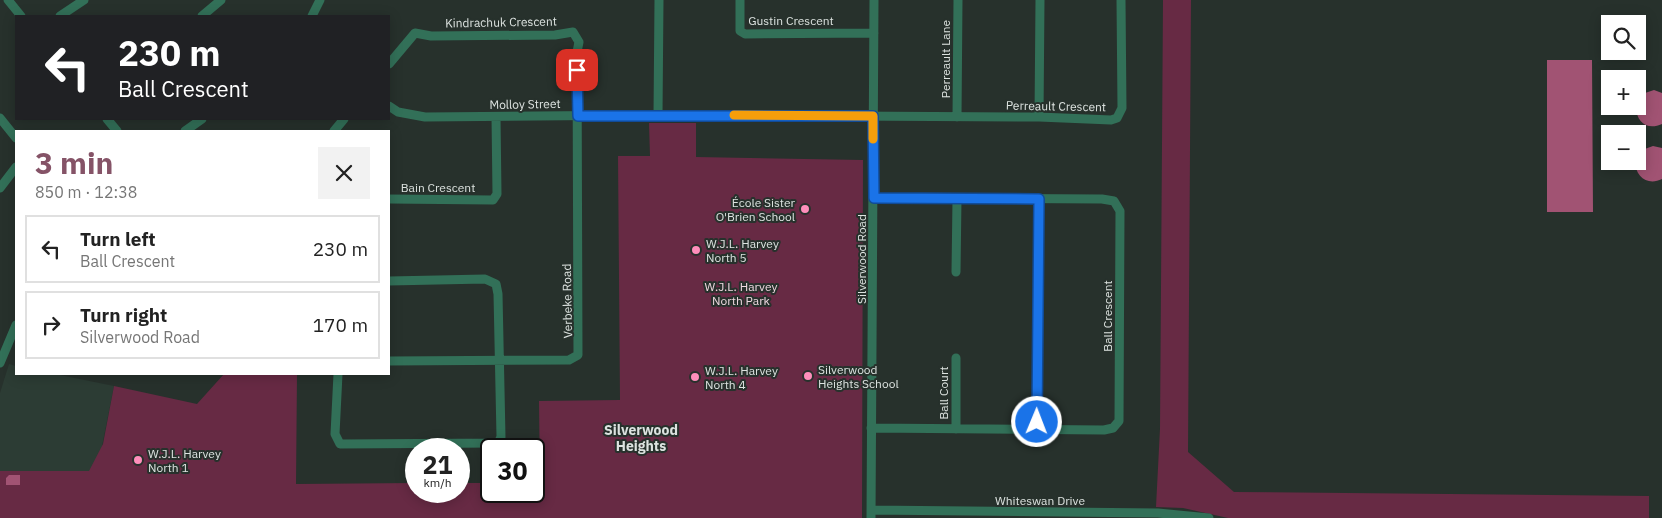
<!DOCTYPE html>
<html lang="en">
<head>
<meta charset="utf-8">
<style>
	:root { --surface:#fff; --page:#f2f2f2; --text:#222; --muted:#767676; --line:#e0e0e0; --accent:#855367 }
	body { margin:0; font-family:"IBM Plex Sans",sans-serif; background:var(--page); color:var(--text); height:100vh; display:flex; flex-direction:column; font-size:19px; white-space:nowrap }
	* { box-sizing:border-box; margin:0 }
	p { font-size:16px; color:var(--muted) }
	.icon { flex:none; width:28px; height:28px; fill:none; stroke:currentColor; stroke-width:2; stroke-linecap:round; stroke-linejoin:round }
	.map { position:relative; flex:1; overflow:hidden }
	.side { position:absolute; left:15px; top:130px; width:375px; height:245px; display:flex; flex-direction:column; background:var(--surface); border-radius:0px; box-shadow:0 2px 12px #0003 }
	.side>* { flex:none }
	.hud { position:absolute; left:15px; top:15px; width:375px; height:105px; border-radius:0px; box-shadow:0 2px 12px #0003; background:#202124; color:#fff; overflow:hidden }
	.buttons { position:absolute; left:1601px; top:15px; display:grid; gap:10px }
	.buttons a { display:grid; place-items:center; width:45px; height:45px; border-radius:0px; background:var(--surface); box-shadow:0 2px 12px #0003; font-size:25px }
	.speed { position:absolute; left:405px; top:438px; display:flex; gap:10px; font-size:25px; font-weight:700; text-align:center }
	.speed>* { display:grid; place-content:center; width:65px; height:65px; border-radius:50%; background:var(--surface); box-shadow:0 2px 12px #0003; line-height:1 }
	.speed small { font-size:12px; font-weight:400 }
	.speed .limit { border:2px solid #111; border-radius:8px; background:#fff; color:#111 }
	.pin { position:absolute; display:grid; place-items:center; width:42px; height:42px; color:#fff; margin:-21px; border-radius:10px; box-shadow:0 2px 8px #0006 }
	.me { position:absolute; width:55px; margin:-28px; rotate:1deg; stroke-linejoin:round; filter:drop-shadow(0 0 4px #0008) }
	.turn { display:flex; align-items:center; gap:18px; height:105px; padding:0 20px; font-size:22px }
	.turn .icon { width:65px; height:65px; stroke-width:2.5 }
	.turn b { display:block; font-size:35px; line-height:42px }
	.round { display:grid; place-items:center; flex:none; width:52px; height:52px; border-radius:0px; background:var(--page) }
	.summary { display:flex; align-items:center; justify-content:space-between; height:85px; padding:0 20px }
	h1 { font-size:30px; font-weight:700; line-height:38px; color:var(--accent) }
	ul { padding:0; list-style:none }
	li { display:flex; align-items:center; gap:15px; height:68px; margin:0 10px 8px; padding:0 10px; border:2px solid var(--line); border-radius:0px }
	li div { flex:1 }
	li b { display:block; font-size:19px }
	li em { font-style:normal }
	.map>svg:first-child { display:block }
</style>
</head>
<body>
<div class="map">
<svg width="1662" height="518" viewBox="0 0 1662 518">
	<rect width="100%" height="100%" fill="#27312c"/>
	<path fill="#2c3c34" d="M9 364 16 366V374H55L114 386 97 471H0V393Z"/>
	<path fill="#672a44" d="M1163 0H1191L1188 452 1234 492 1649 496V518H1228L1183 508 1156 507 1160 429Z
		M649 123H696V157L863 160 862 518H0V471H89L103 444 114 386 197 404 224 374H297L296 484 416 483V491H459V483H491V491H534V482H540L539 401 620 400 618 156H650Z"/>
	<path fill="#a15373" d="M1547 60H1592L1593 212H1547Z
		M1654 90 1662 93V124C1640 134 1629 109 1642 94Z
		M1653 146 1662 148V179C1648 186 1635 177 1635 161H1638V155L1642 150Z
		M9 475H20V485H6V478Z"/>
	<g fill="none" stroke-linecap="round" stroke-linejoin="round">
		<path stroke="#327058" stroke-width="9" d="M8 0 21 16
			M740 0V31L745 34 874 33
			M60 16 84 0
			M202 16 221 0
			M312 16 320 0
			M389 64 415 33 431 36 555 35 573 32 579 42 577 52 578 355 569 360 389 361
			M389 106 398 112 425 117 651 115 1039 117 1111 120 1117 118 1122 108 1121 0
			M658 115 659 0
			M957 117 958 0
			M1039 117 1040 0
			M0 118 16 138
			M107 119 117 131
			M185 131 202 119
			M334 131 344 119
			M0 188 16 167
			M389 199 493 200 497 194 496 117
			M956 272 957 199
			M0 363 16 325
			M338 374 335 434 340 444 498 443 501 437 498 294 496 284 485 279 389 281
			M871 428 1104 430 1113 428 1119 421 1120 211 1114 201 1102 199 874 198
			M956 429V358
			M1037 430 1039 199
			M871 510 1158 513 1209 518
			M871 518 874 0"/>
	</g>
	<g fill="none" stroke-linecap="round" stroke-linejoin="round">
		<defs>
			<path id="route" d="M577 70 578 116H873L874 198 1039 199 1037 422"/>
		</defs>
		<use href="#route" stroke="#114b97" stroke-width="12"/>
		<use href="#route" stroke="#1a73e8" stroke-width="9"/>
		<path stroke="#f59e0b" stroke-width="9" d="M734 115 873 116V139"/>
	</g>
	<g fill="#fe8ebb" stroke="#27312c" stroke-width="2">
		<circle cx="805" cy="209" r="5"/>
		<circle cx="696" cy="250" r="5"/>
		<circle cx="808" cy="376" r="5"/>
		<circle cx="695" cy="377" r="5"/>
		<circle cx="138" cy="460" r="5"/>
	</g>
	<g text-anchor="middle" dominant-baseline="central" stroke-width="4" stroke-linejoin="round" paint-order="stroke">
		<g font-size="12" fill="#dde3e0" stroke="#27312c">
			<text x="791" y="20">Gustin Crescent</text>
			<text transform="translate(501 22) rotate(-1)">Kindrachuk Crescent</text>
			<text transform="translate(945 59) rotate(-90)">Perreault Lane</text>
			<text transform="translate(525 104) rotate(-1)">Molloy Street</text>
			<text transform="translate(1056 106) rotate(1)">Perreault Crescent</text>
			<text x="438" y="187">Bain Crescent</text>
			<text transform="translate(861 259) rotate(-90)">Silverwood Road</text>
			<text transform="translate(567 301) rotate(-91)">Verbeke Road</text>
			<text transform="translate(1107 316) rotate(-90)">Ball Crescent</text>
			<text transform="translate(943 393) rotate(-90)">Ball Court</text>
			<text x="1040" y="500">Whiteswan Drive</text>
		</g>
		<g font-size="12" fill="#dde3e0" stroke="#27312c" text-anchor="start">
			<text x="795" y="202" text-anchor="end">École Sister<tspan x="795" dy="14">O'Brien School</tspan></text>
			<text x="706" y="243">W.J.L. Harvey<tspan x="706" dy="14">North 5</tspan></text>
			<text x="818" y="369">Silverwood<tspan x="818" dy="14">Heights School</tspan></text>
			<text x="705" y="370">W.J.L. Harvey<tspan x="705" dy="14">North 4</tspan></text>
			<text x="148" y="453">W.J.L. Harvey<tspan x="148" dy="14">North 1</tspan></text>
		</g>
		<g font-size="12" fill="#f0d9e1" stroke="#27312c">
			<text x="741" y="286">W.J.L. Harvey<tspan x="741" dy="14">North Park</tspan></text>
		</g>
		<g font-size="14" font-weight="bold" fill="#dde3e0" stroke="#27312c">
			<text x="641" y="430">Silverwood<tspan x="641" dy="16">Heights</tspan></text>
		</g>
	</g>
</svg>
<div class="buttons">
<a><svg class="icon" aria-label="search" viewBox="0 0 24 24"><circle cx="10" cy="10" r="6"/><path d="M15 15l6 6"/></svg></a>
<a>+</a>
<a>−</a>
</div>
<div class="speed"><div>21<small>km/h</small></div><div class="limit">30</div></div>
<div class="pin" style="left:577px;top:70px;background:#d93025"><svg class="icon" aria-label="arrive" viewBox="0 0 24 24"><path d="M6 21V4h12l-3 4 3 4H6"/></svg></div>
<svg class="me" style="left:1037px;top:422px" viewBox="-20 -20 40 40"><circle r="17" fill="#1a73e8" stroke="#fff" stroke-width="3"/><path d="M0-11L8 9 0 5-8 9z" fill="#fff"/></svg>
<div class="hud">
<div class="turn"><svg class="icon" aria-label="left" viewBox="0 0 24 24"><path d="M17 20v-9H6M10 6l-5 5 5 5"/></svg><div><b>230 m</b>Ball Crescent</div></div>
</div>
<section class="side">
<div class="summary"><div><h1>3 min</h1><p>850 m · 12:38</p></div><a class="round"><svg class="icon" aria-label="close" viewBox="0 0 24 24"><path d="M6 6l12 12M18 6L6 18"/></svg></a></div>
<ul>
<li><svg class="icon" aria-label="left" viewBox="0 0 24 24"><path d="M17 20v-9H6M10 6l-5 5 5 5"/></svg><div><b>Turn left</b><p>Ball Crescent</p></div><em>230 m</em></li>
<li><svg class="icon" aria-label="right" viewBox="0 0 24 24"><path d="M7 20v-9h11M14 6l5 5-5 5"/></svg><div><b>Turn right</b><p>Silverwood Road</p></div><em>170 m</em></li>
</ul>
</section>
</div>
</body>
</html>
